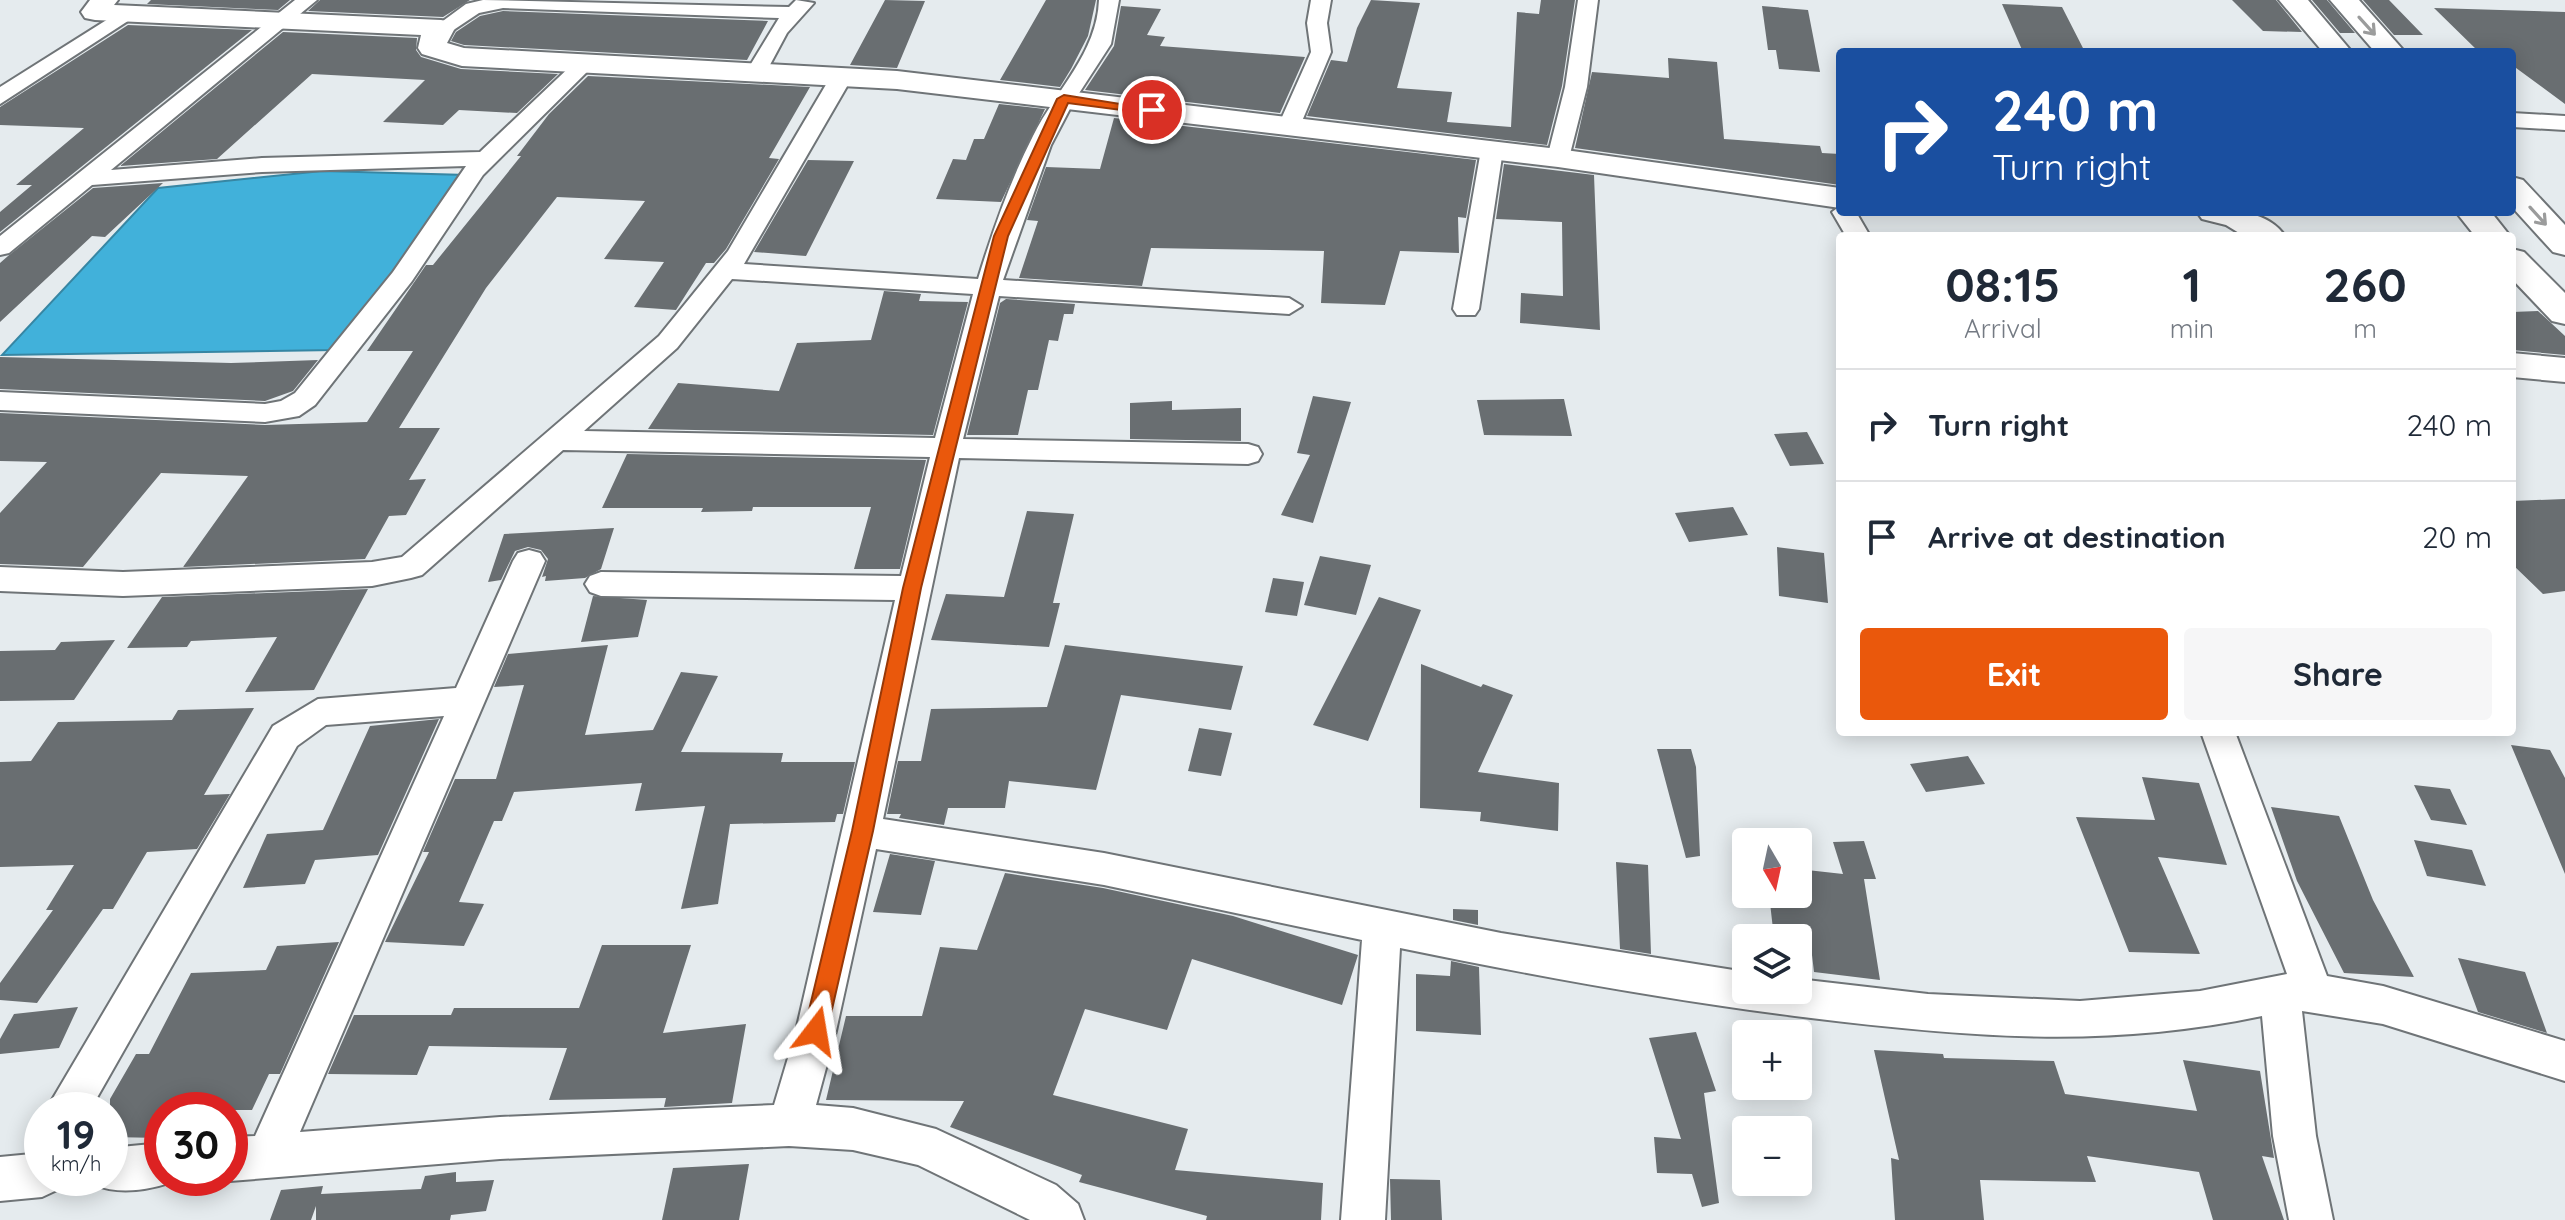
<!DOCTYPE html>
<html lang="en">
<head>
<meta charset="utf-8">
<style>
	:root { --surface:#fff; --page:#f6f6f7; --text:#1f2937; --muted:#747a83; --line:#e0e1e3; --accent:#ea580c }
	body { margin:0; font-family:Quicksand,sans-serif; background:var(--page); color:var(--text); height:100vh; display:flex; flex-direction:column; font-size:30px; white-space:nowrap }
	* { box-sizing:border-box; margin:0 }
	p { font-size:26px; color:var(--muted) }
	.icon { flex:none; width:44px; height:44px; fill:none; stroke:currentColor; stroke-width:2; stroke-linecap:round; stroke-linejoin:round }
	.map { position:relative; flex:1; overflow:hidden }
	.panel { position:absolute; left:1836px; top:232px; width:680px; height:504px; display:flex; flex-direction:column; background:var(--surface); border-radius:8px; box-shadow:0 4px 20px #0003 }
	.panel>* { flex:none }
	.banner { position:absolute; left:1836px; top:48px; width:680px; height:168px; border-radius:8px; box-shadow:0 4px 20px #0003; background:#1a4fa0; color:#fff; overflow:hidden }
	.needle { width:52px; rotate:171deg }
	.controls { position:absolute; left:1732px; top:828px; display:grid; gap:16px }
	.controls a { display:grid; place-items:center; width:80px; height:80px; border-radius:8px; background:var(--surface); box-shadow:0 4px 20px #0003; font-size:40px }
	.speed { position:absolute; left:24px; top:1092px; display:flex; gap:16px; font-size:40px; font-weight:700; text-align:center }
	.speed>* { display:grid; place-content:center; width:104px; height:104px; border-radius:50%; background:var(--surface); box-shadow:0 4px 20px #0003; line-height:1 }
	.speed small { font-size:20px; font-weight:400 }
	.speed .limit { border:12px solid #d22; background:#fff; color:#111 }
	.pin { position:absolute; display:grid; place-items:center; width:68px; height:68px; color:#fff; margin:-34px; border:4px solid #fff; border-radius:50%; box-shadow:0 2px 8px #0007 }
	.me { position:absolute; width:88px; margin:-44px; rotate:14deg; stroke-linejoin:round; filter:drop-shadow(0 0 6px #0008) }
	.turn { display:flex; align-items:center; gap:28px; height:168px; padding:0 24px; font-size:36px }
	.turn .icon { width:104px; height:104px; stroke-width:2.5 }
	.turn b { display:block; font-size:56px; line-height:68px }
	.eta { display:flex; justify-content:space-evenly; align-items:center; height:136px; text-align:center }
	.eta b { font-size:48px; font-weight:700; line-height:56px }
	.primary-button { display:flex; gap:16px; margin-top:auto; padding:16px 24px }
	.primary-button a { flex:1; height:92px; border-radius:8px; background:var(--accent); color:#fff; font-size:32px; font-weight:700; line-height:92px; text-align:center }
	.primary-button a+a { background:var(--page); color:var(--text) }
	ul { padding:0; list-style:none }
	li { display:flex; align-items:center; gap:24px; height:112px; padding:0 24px; border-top:2px solid var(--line) }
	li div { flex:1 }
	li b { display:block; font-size:30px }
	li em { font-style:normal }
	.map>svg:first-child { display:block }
</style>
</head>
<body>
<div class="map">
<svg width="2565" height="1220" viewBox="0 0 2565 1220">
	<rect width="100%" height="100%" fill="#e5ebee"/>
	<path fill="#41b1da" stroke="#3786a3" stroke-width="2" d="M322 171 466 175 335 350 2 355 158 188Z"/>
	<path fill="#696e71" d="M151 0H290L278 10 147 4Z
		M320 0H470L443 17 308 11Z
		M885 0 925 1 897 68 850 65Z
		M1046 0H1096L1088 36 1071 69 1060 87 1000 80Z
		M1371 0 1420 3 1397 88 1452 92 1447 122 1511 127 1517 12 1539 14 1541 0H1575L1562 86 1547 145 1307 116 1331 60 1347 62 1357 28Z
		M2232 0H2276L2302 32 2263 31Z
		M2312 0H2327L2355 33H2340Z
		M2363 0H2389L2423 35H2394Z
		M2002 4 2062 7 2085 52H2023Z
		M1121 6 1161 9 1147 35 1165 37 1160 46 1305 57 1280 113 1085 90 1114 46Z
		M1762 6 1808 10 1820 72 1779 69 1776 50H1768Z
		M2434 8 2565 12V104L2512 65V52H2479Z
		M503 11 768 21 747 60 464 45 451 41 456 32 480 16Z
		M128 25 252 30 0 232V212L32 185H16L84 128 0 125V107Z
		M283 32 417 38 416 50 421 57 461 69 558 74 517 113 459 110 443 125 383 122 425 80 312 74 217 159 120 166Z
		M1668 58 1717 62 1724 139 1820 146 1822 153 1840 154V185L1575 148 1592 72 1669 78Z
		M588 76 810 87 769 158 779 159 726 249 714 263H706L676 310 634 307 664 262 604 259 645 201 557 197 486 288 399 428H440L409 480 426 479 406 515 389 516 365 559 183 567 248 476 161 473 83 567 0 564V513L47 462 0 461V413L265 425 367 422 413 351H367L426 265H433L521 156H517L549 114Z
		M999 104 1045 109 1001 202 936 199 953 159 966 160 974 139H984Z
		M1114 118 1476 160 1466 218 1458 217 1459 253 1400 251 1385 305 1321 303 1324 251 1151 248 1142 286 1019 278 1038 221 1027 220 1046 167 1100 169Z
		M808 160 854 161 806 256 754 252Z
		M1504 164 1594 175 1600 330 1520 323 1521 293 1563 296 1562 222 1496 219Z
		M163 183 105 237 92 236 0 322V263L8 256 93 188Z
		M884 291 921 294 919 301 968 302 933 435 648 429 678 383 779 391 797 343 871 340Z
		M1006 299 1075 304 1073 314H1064L1058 341 1049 340 1038 390H1028L1018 435H967L1000 303Z
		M2538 311 2565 336V355L2512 350V312Z
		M0 357 231 363 318 360 293 391 265 401 0 389Z
		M1313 396 1351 402 1313 523 1281 515 1310 455 1297 453Z
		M1564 399 1572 436 1484 435 1477 400Z
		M1172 401V410L1241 408V441L1130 439V403Z
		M1807 432 1824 464 1790 466 1774 434Z
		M627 454 926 460 900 569H854L871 507H753L752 511 701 512 703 508H602Z
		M2565 499V591L2543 594 2512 564V501Z
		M1733 507 1748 535 1689 542 1675 513Z
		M1027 511 1074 514 1053 603H1060L1049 647 931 640 946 594 1004 597Z
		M614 528 601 569 585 578 545 581 546 576 542 577 548 559 541 550 528 547 515 551 501 580 488 582 504 534Z
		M1777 547 1824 553 1828 603 1779 596Z
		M1320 556 1371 565 1356 615 1304 605Z
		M1273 578 1304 582 1297 616 1265 612Z
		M368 589 314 690 245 692 277 637 191 641 187 647 127 648 162 597Z
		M593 596 647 600 638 637 581 642Z
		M1379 597 1421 610 1368 741 1313 725Z
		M115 640 74 700 0 701V651L55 650 61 642Z
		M608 645 585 735 653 730 681 672 718 676 681 752 783 753 781 762H855L843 814H837L835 822 730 824 718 904 681 909 705 806 635 811 642 783 514 792 502 821H494L459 902 484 904 464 946 385 942 429 852H423L455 779H496L524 685 494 687 508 654Z
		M1065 645 1243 666 1231 710 1121 695 1096 790 1009 781 1005 808H948L944 825 899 818 901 814H887L898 761H921L931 709 1047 707Z
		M1421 664 1481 687 1483 684 1513 695 1478 772 1559 783 1558 831 1480 821 1481 812 1420 808Z
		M254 708 204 795 230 794 197 849 147 852 113 909H103L37 1003 0 1000V983L53 910H46L74 865 0 867V762L31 761 58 722 172 720 178 710Z
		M439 719 378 855 315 860 305 884 243 888 267 834 323 830 370 726Z
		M1199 728 1232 733 1221 776 1188 771Z
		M2511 745 2550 750 2565 778V874Z
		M1657 749H1691L1696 767 1700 856 1686 858Z
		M1968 756 1985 784 1926 792 1910 764Z
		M2142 777 2199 783 2227 865 2158 857 2200 954 2129 952 2076 817 2155 820Z
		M2414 785 2450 789 2467 825 2431 820Z
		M2271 807 2339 816 2373 900 2414 977 2344 973 2297 881Z
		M2414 840 2472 850 2486 886 2427 876Z
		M1864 841 1876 879H1864L1880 980 1814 972 1810 938H1774L1769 894H1798V869L1843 874 1833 842Z
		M890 854 935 861 921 915 873 912Z
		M1616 862 1648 865 1651 954 1620 949Z
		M1005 873 1103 888 1233 916 1358 955 1342 1005 1192 959 1167 1030 1085 1009 1053 1095 1188 1129 1175 1170 1323 1183 1321 1220H1206L1207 1216 1079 1182 1082 1175 950 1127 964 1101 826 1100 846 1016H922L940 947 977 950Z
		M1453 909 1478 910V925L1453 920Z
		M339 942 280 1074H269L252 1110H162V1138L110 1137V1099L136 1054H149L191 973 266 970 277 946Z
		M602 945H691L663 1033 746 1024 732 1103 664 1107 666 1098 549 1100 567 1048 429 1046 417 1075 328 1074 354 1015H451L454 1008H579Z
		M2458 958 2525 972 2547 1033 2478 1012Z
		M1451 961 1479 967 1481 1035 1416 1031V974L1450 976Z
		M78 1007 59 1048 0 1054V1039L14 1014Z
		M1696 1032 1716 1091 1704 1093 1719 1203 1702 1207 1692 1174 1657 1173 1654 1137 1681 1139 1649 1038Z
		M1874 1050 1943 1054 1944 1058 2054 1061 2065 1094 2197 1111 2183 1060 2260 1071 2274 1158 2262 1156 2284 1220H2213L2199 1172 2087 1156 2096 1182 1980 1180 1984 1220H1895L1891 1158 1899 1160Z
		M749 1164 739 1220H662L673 1168Z
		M456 1172V1182L494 1180 486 1211 451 1215 450 1220H316V1206L311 1220H270L281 1190 323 1186 321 1194 421 1189 425 1176Z
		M1390 1179 1440 1180 1442 1220H1391Z"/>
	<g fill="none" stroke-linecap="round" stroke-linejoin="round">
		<defs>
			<path id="street" d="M295 0H317L111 170 262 158 480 152 578 59H592L596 63 483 175 412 281 315 405 299 416 265 422 0 410V392L265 404 281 401 295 393 393 272 466 166 262 172 92 185 9 253 0 255V236Z
				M483 0 789 7 796 0 814 3 787 33 764 76 757 78 746 72 779 18 503 8 479 13 449 33H435L432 29 466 4Z
				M1099 0H1119L1111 44 1074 101 1051 145 1003 280 1289 298 1302 306 1289 314 999 296 963 439 1248 444 1258 447 1262 454 1258 461 1248 464 959 458 883 819 1104 853 1501 933 1746 972V990H1798V979L1928 994 2080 1001 2200 991 2287 974 2201 732H2235L2327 976 2383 986 2565 1041V1081L2383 1024 2302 1011 2316 1136 2333 1220H2289L2273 1136 2262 1016C2106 1049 1968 1037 1811 1018 1673 1001 1536 976 1400 948L1385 1220H1341L1362 940 1104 885 876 849 836 1031 816 1105 853 1108 936 1129 1056 1185 1078 1204 1084 1220H1030L918 1165 853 1150 789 1146 500 1159 230 1181 224 1178H230V1137L255 1136 444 716 326 725 297 746 90 1110H46L273 726 318 699 456 688 513 561 518 553 529 550 540 553 545 561 300 1132 500 1117 774 1105 796 1031 895 600 601 596 590 592 585 584 590 576 601 572 901 576 930 457 563 450 422 575 411 578 372 586 123 596 0 591V567L123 572 372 562 402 557 659 336 728 251 834 71H850L853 76 744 264 978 279C993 230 1010 181 1033 136 1056 90 1097 53 1099 0ZM732 279 973 294 935 438 584 431 677 348Z
				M1311 0H1331L1327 23 1331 52 1300 126 1289 133 1278 126 1311 52 1307 23Z
				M1578 0H1598L1587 87 1569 158 1558 165 1547 158 1565 87Z
				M124 9 131 11 134 15 131 19 0 104V87Z
				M2512 113 2565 116V130L2512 127Z
				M1492 143 1503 150 1479 309 1475 315H1457L1453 309 1481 150Z
				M1840 206V212H1856L1870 236H1846L1832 212Z
				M162 1143V1178L177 1180C153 1190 119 1195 95 1185L92 1178H110V1148Z
				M42 1153V1178H62L57 1190 42 1197 0 1201V1157Z"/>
			<path id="secondary" d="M90 0H118L114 5 441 20 451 22 455 28 447 43 464 48 897 71 1558 149 1840 188V208L1558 167 897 89 462 66 422 54 418 48 421 35 95 20 85 18 81 12Z
				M2279 0H2308L2352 52H2323Z
				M2330 0H2359L2405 52H2375Z
				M2512 177 2523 180 2565 225V255L2553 252 2512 207Z
				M2197 212C2229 212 2265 207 2285 236H2244L2226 225 2202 219Z
				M2456 212H2491L2510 236H2475Z
				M2512 249 2524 252 2565 293V324L2552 321 2512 279Z
				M2512 353 2565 358V382L2512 377Z"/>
		</defs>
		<use href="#street" stroke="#6f7477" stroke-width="4"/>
		<use href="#secondary" stroke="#6f7477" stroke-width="4"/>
		<use href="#street" fill="#fff" fill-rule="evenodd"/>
		<use href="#secondary" fill="#fff" fill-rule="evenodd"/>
	</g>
	<defs><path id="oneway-shaft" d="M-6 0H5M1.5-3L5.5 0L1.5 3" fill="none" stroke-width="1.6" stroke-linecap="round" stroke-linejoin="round" transform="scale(2)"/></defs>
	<g stroke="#9b9c9c">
		<use href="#oneway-shaft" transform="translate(2367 26) rotate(48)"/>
		<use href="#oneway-shaft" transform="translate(2538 216) rotate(48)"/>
	</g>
	<path fill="#ea580c" stroke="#983908" stroke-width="2" d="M1064 95 1158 110 1152 114 1068 103 1008 236 921 588 873 831 827 1031 824 1039 816 1042 807 1039 804 1031 852 831 903 588 994 236 1057 99Z"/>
</svg>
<div class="controls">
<a><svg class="needle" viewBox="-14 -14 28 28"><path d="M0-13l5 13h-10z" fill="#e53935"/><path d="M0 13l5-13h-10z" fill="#747a83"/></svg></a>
<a><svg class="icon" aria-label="layers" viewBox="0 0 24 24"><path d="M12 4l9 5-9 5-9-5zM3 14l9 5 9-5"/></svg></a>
<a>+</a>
<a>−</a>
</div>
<div class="speed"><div>19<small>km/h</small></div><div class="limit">30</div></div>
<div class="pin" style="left:1152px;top:110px;background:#d93025"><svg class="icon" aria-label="arrive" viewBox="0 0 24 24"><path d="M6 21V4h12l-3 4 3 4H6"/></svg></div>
<svg class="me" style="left:816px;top:1031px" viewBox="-20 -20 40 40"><path d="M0-17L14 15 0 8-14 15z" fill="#ea580c" stroke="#fff" stroke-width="4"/></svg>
<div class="banner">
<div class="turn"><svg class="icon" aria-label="right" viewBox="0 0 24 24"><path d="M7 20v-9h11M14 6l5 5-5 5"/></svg><div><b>240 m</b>Turn right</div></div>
</div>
<section class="panel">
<div class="eta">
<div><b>08:15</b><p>Arrival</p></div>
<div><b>1</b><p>min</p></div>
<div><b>260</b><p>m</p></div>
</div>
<ul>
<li><svg class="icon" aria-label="right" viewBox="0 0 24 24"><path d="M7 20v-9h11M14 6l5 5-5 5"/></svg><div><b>Turn right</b></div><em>240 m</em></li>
<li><svg class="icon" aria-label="arrive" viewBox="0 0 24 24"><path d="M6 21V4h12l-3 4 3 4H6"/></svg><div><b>Arrive at destination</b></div><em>20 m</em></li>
</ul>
<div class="primary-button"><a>Exit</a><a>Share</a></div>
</section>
</div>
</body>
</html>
